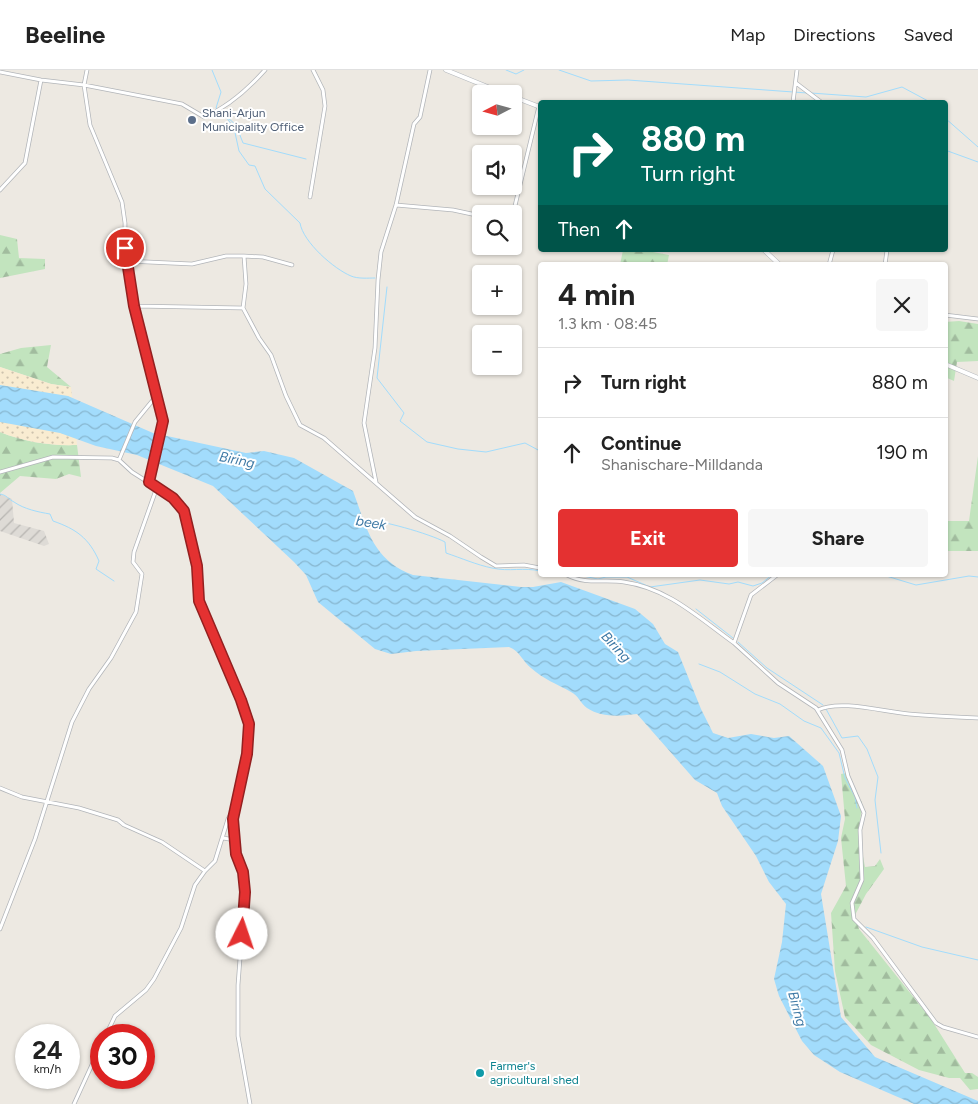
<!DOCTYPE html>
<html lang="en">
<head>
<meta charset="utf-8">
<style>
	:root { --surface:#fff; --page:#f6f6f6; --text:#222; --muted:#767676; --line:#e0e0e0; --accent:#e43131 }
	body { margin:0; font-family:Figtree,sans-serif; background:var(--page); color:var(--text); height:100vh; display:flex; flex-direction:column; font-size:19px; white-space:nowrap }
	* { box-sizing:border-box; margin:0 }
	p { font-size:16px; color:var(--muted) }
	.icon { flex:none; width:28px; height:28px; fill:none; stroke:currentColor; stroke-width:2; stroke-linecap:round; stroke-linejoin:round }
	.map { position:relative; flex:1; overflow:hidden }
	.sheet { position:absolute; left:538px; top:192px; width:410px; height:315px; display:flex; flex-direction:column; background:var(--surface); border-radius:5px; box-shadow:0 1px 4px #0004 }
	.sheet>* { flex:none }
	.top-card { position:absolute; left:538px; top:30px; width:410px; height:152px; border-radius:5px; box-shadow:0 1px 4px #0004; background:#00695c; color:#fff; overflow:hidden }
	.needle { width:32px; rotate:264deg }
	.controls { position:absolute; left:472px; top:15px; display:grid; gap:10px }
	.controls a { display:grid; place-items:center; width:50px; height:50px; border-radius:5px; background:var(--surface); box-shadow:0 1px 4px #0004; font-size:25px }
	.speed { position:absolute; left:15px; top:954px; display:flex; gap:10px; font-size:25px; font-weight:700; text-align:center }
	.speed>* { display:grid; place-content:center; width:65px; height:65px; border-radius:50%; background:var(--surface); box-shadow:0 1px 4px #0004; line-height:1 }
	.speed small { font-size:12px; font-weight:400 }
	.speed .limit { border:8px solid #d22; background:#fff; color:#111 }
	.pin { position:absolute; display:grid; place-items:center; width:42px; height:42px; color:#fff; margin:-21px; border:2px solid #fff; border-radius:50%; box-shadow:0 1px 5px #0007 }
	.me { position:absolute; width:55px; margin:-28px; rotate:4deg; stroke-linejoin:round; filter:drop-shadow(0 0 4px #0008) }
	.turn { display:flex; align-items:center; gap:18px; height:105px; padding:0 20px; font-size:22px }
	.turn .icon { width:65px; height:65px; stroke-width:2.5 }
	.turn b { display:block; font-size:35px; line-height:42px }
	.then { display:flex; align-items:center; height:48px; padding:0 20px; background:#0003; gap:10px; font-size:19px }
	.round { display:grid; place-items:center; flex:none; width:52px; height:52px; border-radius:5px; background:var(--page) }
	.headline { display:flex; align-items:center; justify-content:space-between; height:85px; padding:0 20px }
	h1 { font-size:30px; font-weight:700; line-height:38px }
	.action { display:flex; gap:10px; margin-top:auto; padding:10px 20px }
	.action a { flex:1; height:58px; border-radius:5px; background:var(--accent); color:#fff; font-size:20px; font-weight:700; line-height:58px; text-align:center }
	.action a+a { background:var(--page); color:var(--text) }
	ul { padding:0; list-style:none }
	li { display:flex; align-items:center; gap:15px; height:70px; padding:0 20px; border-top:1px solid var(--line) }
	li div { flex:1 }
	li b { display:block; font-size:19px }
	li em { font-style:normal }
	header { display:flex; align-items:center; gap:30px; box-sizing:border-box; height:70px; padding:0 25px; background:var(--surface); border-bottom:1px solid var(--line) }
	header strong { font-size:24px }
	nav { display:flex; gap:28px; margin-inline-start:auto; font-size:18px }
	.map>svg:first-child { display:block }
</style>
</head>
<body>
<header>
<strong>Beeline</strong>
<nav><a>Map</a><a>Directions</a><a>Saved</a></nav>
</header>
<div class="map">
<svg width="978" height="1034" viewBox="0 0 978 1034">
	<defs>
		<pattern id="industrial-furrows" width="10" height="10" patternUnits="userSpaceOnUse" patternTransform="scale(1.25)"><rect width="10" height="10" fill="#dedbd6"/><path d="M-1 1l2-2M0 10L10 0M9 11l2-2" fill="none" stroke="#b7b5b1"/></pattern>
		<pattern id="forest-firs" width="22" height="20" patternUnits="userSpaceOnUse" patternTransform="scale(1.25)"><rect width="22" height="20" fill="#c2e4be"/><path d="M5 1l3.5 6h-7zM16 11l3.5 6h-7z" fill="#a1bc9e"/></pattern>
		<pattern id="sand-dots" width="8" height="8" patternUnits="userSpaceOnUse" patternTransform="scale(1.25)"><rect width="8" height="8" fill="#f9ecd1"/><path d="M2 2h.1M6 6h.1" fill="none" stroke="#cdc2ad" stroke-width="1.8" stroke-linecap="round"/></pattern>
		<pattern id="water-waves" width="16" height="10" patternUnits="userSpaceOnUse" patternTransform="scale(1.25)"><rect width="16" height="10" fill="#a2dcfc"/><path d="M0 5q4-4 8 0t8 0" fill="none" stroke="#87b6cf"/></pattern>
	</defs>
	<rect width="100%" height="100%" fill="#ede9e2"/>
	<path fill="url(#industrial-furrows)" d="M0 424 12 429 14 453 44 461 49 474 44 476 0 461Z"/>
	<path fill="url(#forest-firs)" d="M0 165 17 169 19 188 45 189V199L0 208Z
		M623 180H642L669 185 667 195H620Z
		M959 251 978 254V291L957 292 954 311 945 307V252Z
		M51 275 47 297 71 317 51 314 0 297V284L21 278Z
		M0 362C25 372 50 376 77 375L81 407 69 404 56 409 20 406 0 423Z
		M978 386V481H945V451H969Z
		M847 703 855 725 862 732 859 765 865 797 875 796 880 789 884 799 866 824 855 845 859 859 931 949 965 1003H972L978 1007V1019L970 1020 960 1008H949L919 1000 871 975 845 947 835 901 831 843 846 816 841 768 845 749 841 704Z"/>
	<path fill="url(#sand-dots)" d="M0 297 51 314 71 317 77 375C50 376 25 372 0 362Z"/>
	<path fill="url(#water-waves)" d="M0 315 68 326 153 363 246 383 264 381 294 388 353 421C367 458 372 490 413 505L521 517H533L561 512 635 539 653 554 665 574 678 582 701 639 713 663 728 668 751 664 774 668 789 666 823 696 841 746 838 771 821 824 841 947 875 987 978 1031V1034H914L840 1002 814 985 802 971 779 926 774 909 782 872 786 834 769 812 756 786 722 736 717 723 695 710 637 644C621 646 602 648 587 638 581 634 578 625 571 622 557 614 543 609 531 598 522 591 520 581 509 577L416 581 391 584 375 579 318 532 306 505 294 492 213 416 137 385 96 376 60 363 0 352Z"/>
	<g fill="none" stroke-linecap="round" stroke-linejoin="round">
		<path stroke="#a2dcfc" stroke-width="1" d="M212 0 221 22 216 38 224 44
			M506 0 516 4 524 0
			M559 0 591 11 628 10 807 23
			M811 23 866 27 902 17 930 32
			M224 44 234 58 239 81 249 95 255 96 265 119 300 153C303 172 334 199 351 206 358 209 368 208 375 208
			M227 47 236 55 243 73 306 89
			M945 48 978 77
			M945 80 978 92
			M387 217 377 308 404 343 400 351 427 372 458 379 486 382 525 373 540 381
			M0 424C7 425 8 429 14 432 24 439 38 442 50 444L53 451C76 459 89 468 99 491L96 499 114 511
			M363 450C379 449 430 464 445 472L446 483C461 488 477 495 492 498 509 502 524 497 540 501
			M558 505 563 506
			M578 505 598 509 606 507H627L650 517 700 510 729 514 738 512 753 516 762 513 772 505
			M883 505 916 515 969 506 978 507
			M696 539 733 568
			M738 572 767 598 823 635
			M699 594 720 602 755 624 780 634 804 651 821 658 839 683 845 708 855 727 857 738
			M826 639 842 668 858 666 867 679 878 707 875 730 881 783
			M866 857 922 877 978 890"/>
		<defs>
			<path id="street" d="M87 0 84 15 90 55 122 132 125 153V189L135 236 150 291 154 323 153 330 135 352 119 390
				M0 2 41 10 84 15 182 34 204 47C228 37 248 19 265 0
				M796 13 821 32
				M793 32 797 0
				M0 120 25 93 41 10
				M310 127 325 36 323 20 313 0
				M396 135 453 140 481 146
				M513 144 539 36
				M244 186 263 187 292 195
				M126 191 192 194 226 186H244L246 214 243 238 259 268 271 285 286 326 300 355 324 368 415 447 450 466 481 487 496 496 524 495 540 498
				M829 195 833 180
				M885 195 887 180
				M135 236 243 238
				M945 245 978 249
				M0 402 53 387 112 388 119 390 132 402 173 428 182 436 196 490 199 531 241 630 249 654 247 685 234 739 228 749 215 791 205 801 162 772 124 755 118 750 79 738 22 727 0 718
				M149 412 163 351 155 319
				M376 412 364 353 375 278 378 210 381 182 396 135 414 54 420 47 430 0
				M567 505C586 515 604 509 624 512 668 518 699 548 734 573
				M777 505 751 525 734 573 778 613 816 638 842 680 848 706 864 743 860 760 862 810 852 833 854 849 873 868 936 953 943 957 978 967
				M818 640C840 629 884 642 909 644 932 646 955 647 978 648
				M234 742 236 784 243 802 245 822 238 915V966L250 1034
				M223 768 235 770
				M0 859 35 769 72 652 89 619 111 588 136 542 142 504 133 492 134 482 157 417
				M106 965 115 946 146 920 154 909 181 858 195 815 205 801
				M74 1034 101 975"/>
			<path id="secondary" d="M446 0 505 24
				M514 27 540 37
				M764 180 780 195
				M945 294 978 308"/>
		</defs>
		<use href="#street" stroke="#b2b5b9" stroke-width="4.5"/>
		<use href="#secondary" stroke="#b3b7bc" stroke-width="5"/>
		<use href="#street" stroke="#fff" stroke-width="3"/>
		<use href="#secondary" stroke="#fff" stroke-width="4"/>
	</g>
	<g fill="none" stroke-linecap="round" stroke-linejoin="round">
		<defs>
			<path id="route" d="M125 178 134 236 163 351 149 412 173 428 184 441 197 496 199 531 241 630 249 654 247 684 233 749 236 784 243 802 245 822 242 864"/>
		</defs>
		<use href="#route" stroke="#942020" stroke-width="12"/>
		<use href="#route" stroke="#e43131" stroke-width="9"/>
	</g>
	<circle fill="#5c6f8a" stroke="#fff" stroke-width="2" cx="192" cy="50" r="5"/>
	<circle fill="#0f9aa8" stroke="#fff" stroke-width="2" cx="480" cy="1003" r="5"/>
	<g text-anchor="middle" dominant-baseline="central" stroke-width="4" stroke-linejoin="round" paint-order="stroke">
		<g font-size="12" fill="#4e5e75" stroke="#fff" text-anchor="start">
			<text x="202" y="43">Shani-Arjun<tspan x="202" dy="14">Municipality Office</tspan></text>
		</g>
		<g font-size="12" fill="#0d838f" stroke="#fff" text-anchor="start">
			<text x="490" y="996">Farmer's<tspan x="490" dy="14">agricultural shed</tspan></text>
		</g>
		<g font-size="14" font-style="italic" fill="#3e79a5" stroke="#fff">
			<text transform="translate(237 390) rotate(12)">Biring</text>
			<text transform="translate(371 453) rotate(9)">beek</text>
			<text transform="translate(616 577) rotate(47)">Biring</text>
			<text transform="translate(797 939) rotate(75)">Biring</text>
		</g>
	</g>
</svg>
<div class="controls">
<a><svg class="needle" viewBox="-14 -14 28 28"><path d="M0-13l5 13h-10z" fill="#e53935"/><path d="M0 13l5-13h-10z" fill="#767676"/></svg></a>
<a><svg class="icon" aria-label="sound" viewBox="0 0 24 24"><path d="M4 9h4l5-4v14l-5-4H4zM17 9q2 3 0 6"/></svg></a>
<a><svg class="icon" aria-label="search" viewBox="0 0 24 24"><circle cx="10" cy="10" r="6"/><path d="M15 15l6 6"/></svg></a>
<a>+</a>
<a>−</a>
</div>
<div class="speed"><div>24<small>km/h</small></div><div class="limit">30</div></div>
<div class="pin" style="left:125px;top:178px;background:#d93025"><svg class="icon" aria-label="arrive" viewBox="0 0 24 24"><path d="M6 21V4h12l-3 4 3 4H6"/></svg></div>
<svg class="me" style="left:242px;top:864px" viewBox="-20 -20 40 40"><circle r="19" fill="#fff"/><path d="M0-13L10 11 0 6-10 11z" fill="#e43131"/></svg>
<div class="top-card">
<div class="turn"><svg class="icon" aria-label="right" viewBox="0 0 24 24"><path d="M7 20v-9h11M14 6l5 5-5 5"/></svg><div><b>880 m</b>Turn right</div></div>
<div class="then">Then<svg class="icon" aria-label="ahead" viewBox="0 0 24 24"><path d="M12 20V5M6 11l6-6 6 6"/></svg></div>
</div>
<section class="sheet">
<div class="headline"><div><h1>4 min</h1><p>1.3 km · 08:45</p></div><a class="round"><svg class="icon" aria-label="close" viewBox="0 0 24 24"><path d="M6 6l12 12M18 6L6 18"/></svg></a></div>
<ul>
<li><svg class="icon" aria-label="right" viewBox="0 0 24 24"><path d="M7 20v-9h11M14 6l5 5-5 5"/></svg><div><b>Turn right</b></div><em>880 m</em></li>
<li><svg class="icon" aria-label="ahead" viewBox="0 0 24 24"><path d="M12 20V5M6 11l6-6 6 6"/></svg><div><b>Continue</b><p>Shanischare-Milldanda</p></div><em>190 m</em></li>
</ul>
<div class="action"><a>Exit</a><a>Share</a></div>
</section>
</div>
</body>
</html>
